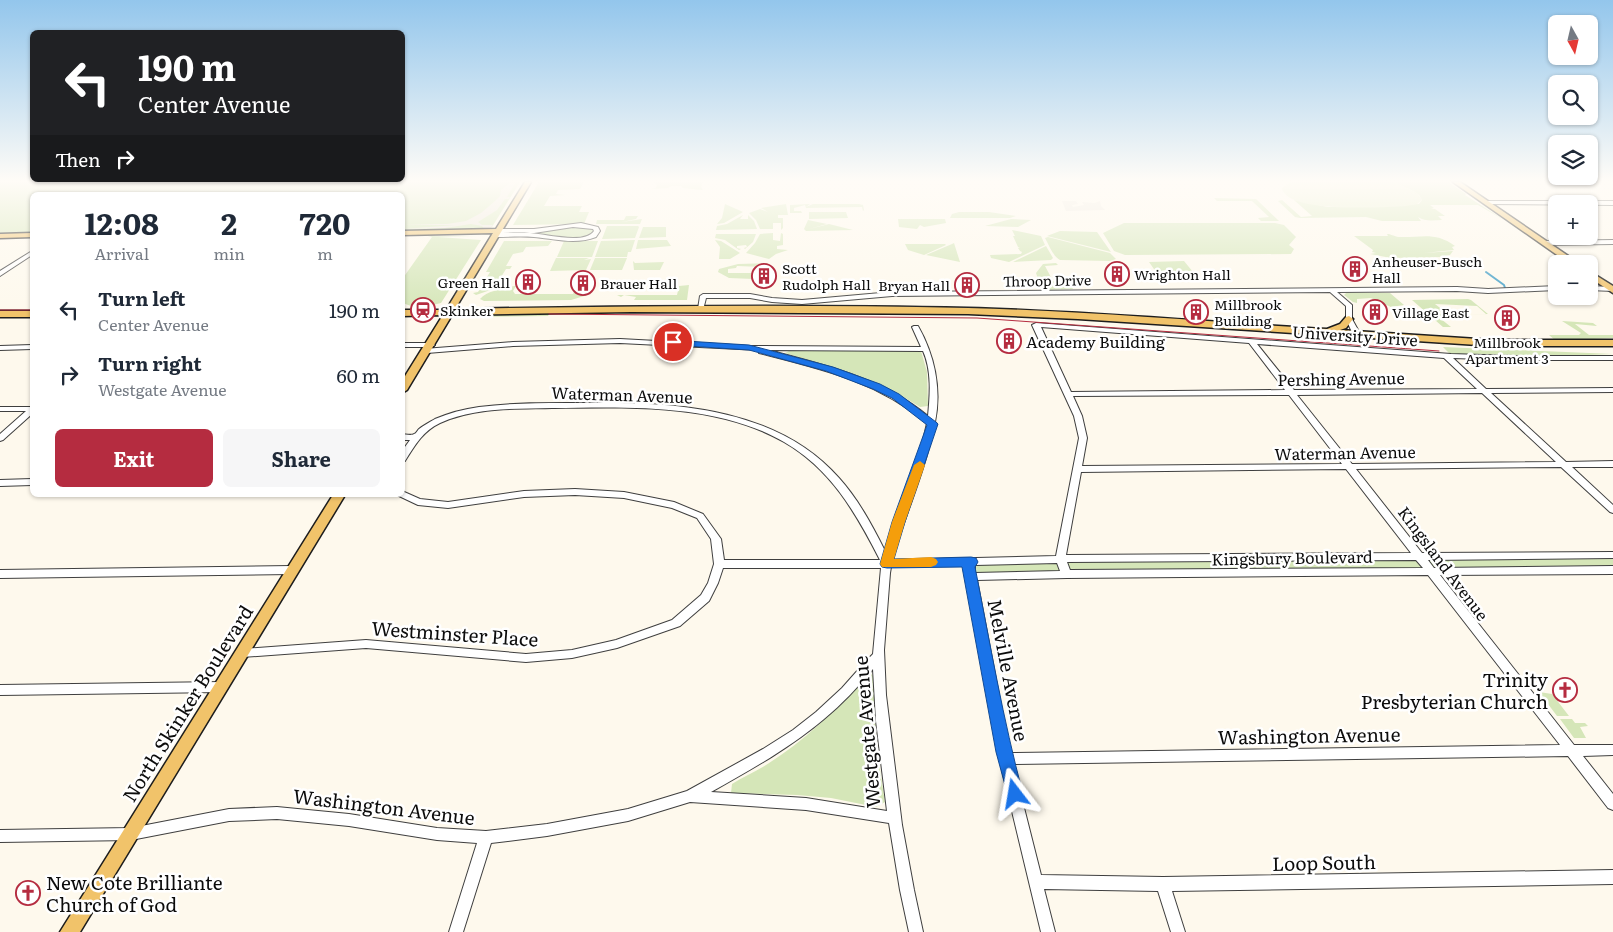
<!DOCTYPE html>
<html lang="en">
<head>
<meta charset="utf-8">
<style>
	:root { --surface:#fff; --page:#f6f6f7; --text:#1f2937; --muted:#747a83; --accent:#b52c40 }
	body { margin:0; font-family:Literata,serif; background:var(--page); color:var(--text); height:100vh; display:flex; flex-direction:column; font-size:19px; white-space:nowrap }
	* { box-sizing:border-box; margin:0 }
	p { font-size:16px; color:var(--muted) }
	.icon { flex:none; width:28px; height:28px; fill:none; stroke:currentColor; stroke-width:2; stroke-linecap:round; stroke-linejoin:round }
	.map { position:relative; flex:1; overflow:hidden }
	.drawer { position:absolute; left:30px; top:192px; width:375px; height:305px; display:flex; flex-direction:column; background:var(--surface); border-radius:8px; box-shadow:0 1px 4px #0004 }
	.drawer>* { flex:none }
	.hud { position:absolute; left:30px; top:30px; width:375px; height:152px; border-radius:8px; box-shadow:0 1px 4px #0004; background:#202124; color:#fff; overflow:hidden }
	.needle { width:32px; rotate:172deg }
	.buttons { position:absolute; left:1548px; top:15px; display:grid; gap:10px }
	.buttons a { display:grid; place-items:center; width:50px; height:50px; border-radius:8px; background:var(--surface); box-shadow:0 1px 4px #0004; font-size:25px }
	.pin { position:absolute; display:grid; place-items:center; width:42px; height:42px; color:#fff; margin:-21px; border:2px solid #fff; border-radius:50%; box-shadow:0 1px 5px #0007 }
	.me { position:absolute; width:55px; margin:-28px; rotate:346deg; stroke-linejoin:round; filter:drop-shadow(0 0 4px #0008) }
	.turn { display:flex; align-items:center; gap:18px; height:105px; padding:0 25px; font-size:22px }
	.turn .icon { width:65px; height:65px; stroke-width:2.5 }
	.turn b { display:block; font-size:35px; line-height:42px }
	.then { display:flex; align-items:center; height:48px; padding:0 25px; background:#0003; gap:10px; font-size:19px }
	.eta { display:flex; justify-content:space-evenly; align-items:center; height:85px; text-align:center }
	.eta b { font-size:30px; font-weight:700; line-height:35px }
	.button { display:flex; gap:10px; margin-top:auto; padding:10px 25px }
	.button a { flex:1; height:58px; border-radius:8px; background:var(--accent); color:#fff; font-size:20px; font-weight:700; line-height:58px; text-align:center }
	.button a+a { background:var(--page); color:var(--text) }
	ul { padding:0; list-style:none }
	li { display:flex; align-items:center; gap:15px; height:65px; padding:0 25px }
	li div { flex:1 }
	li b { display:block; font-size:19px }
	li em { font-style:normal }
	.map>svg:first-child { display:block }
</style>
</head>
<body>
<div class="map">
<svg width="1613" height="932" viewBox="0 0 1613 932">
	<rect width="100%" height="100%" fill="#fef9ed"/>
	<path fill="#d5e6b8" d="M0 182H520L492 227 485 230H403L402 195H32V233H0Z
		M539 182H584L580 189 558 190 556 194 565 195 550 196 544 206H582L579 212H589L584 224 513 225Z
		M654 182H703L701 187 703 190 683 188 681 186H671L668 188 651 189 656 188 657 185Z
		M1394 182H1448L1466 194 1465 195 1504 220 1478 205H1430L1434 208 1431 209H1435L1445 216H1438L1442 220C1433 220 1426 222 1418 217L1421 221H1382L1366 217 1300 218 1295 217 1278 201 1282 200 1301 217 1312 216 1294 200 1328 207 1419 204 1422 200 1419 195 1413 191Z
		M1214 198 1256 199 1279 221H1261L1258 218 1269 217 1252 201H1217Z
		M725 204 743 212 724 223 717 224 722 218Z
		M786 204 788 215H778V218H783V228L781 230V223H773V229H760L756 220 749 213 760 209 768 212 761 208Z
		M810 204 806 207 813 204H859L863 205 864 210 863 211H853H863L862 207 806 208 805 205 794 208V211H801L802 213H790V205Z
		M809 212H846L848 218 809 219Z
		M959 212H989L1016 216 1010 218H950L952 214Z
		M743 215 740 219H748V215L754 221 757 229 716 230 717 226 727 224Z
		M626 216H638L636 219 622 222 642 219 640 224H596L597 220H624Z
		M898 219H945L946 223 924 227 920 225 917 229 899 227Z
		M1011 219 1031 220 1018 227 985 226Z
		M808 220 827 224 809 229 829 224 853 230 806 231 804 229Z
		M1124 223H1275L1284 225 1296 237 1289 245 1294 249 1291 254 1125 255 1114 251 1103 233Z
		M607 226H638L639 227 635 238 602 239Z
		M566 227H589L594 231 593 234C574 242 555 237 535 234Z
		M643 227H666V237L639 238Z
		M1012 230 1041 236 1045 245 1009 262 991 258 990 255 1021 254 1022 252 1020 251 1018 248 1020 247H1018L1013 236H1015Z
		M1060 231 1097 232 1111 252 1047 236Z
		M773 233V240L780 241 781 233 783 234V245L777 246V249L788 250 776 254 769 259 746 253 755 243 760 234Z
		M716 234H756L753 242 745 249 744 248 747 247 746 245 737 246V248L741 249 739 250 725 240 715 238Z
		M1387 234C1391 234 1393 236 1398 237 1421 238 1435 231 1455 246L1452 247 1454 250 1424 253 1453 251 1450 255 1442 257 1391 258 1370 254 1376 253 1372 252 1373 250 1354 236H1388Z
		M428 236H431L477 237H438L481 240 441 303C430 306 414 309 403 303V278L432 237Z
		M1048 237 1110 253 1116 259 1110 261 1060 260C1052 255 1050 247 1045 238Z
		M635 240 631 252H628L627 257H595L601 241Z
		M638 240H667L671 246 636 249Z
		M715 240 721 241 740 253 730 259H719L720 247Z
		M504 241H552L548 246 526 247 523 252 513 254 506 266H512L510 269H506L498 282H510L505 285 476 295 473 293 478 292 490 272H486Z
		M564 241H598L592 257H557Z
		M954 243 960 262 926 255 952 244Z
		M905 244H945L946 245 924 255 908 250Z
		M1046 246 1053 258 1051 260 1013 262Z
		M556 258H589L584 260 591 259 586 270 550 271Z
		M595 258H627L622 270H590Z
		M633 261 635 263 664 262 660 270H634Z
		M1184 261 1193 272H1156L1149 262Z
		M768 263 767 267 737 266 736 268 728 269V273H754V279L729 278 718 272 719 269 738 264Z
		M1056 263 1058 265 1045 266 1053 281 1058 282 1060 286H1071L1073 289 1042 290 1036 273 1043 264Z
		M689 285 687 300H634L636 297 624 295 621 297 617 295H677L679 286Z
		M514 286H516L513 291 515 294H573L574 292H584V294H591L571 300 484 301 480 299C488 290 504 289 514 286Z
		M1347 292 1390 293 1404 305 1391 307 1371 298 1357 299V303L1353 302 1344 295Z
		M1468 299 1471 300 1488 314 1458 315 1486 314 1477 306 1435 304 1444 311 1438 312 1445 318 1441 319 1451 327H1443L1412 300Z
		M551 311 548 316 459 317 469 313Z
		M1562 321 1593 323 1597 326 1575 324 1589 335H1613V338L1556 341 1549 335H1579L1581 333Z
		M1443 347 1613 354 1538 357 1477 355 1450 354Z
		M789 351H921L927 372 928 406 920 407 900 395 859 376 785 353Z
		M1613 555V570L971 577V562Z
		M870 673 873 676 874 683 876 744 885 802 876 807 831 798 797 795 731 793 732 784C743 777 755 772 766 765 803 742 836 711 863 677Z
		M1539 692 1552 694 1569 716H1557Z
		M1560 719H1572L1575 723H1585L1588 726 1580 727 1586 738H1574Z"/>
	<path fill="#e5eeca" d="M1291 182H1394L1417 193 1422 200 1417 204 1406 206C1385 207 1286 214 1282 188Z"/>
	<path fill="#ede7dd" d="M511 182H520H516L514 185 507 197H510L509 199H505L497 210 478 222 482 225H493L489 229 485 230 482 226 471 224 445 228 403 229 456 225H439L403 224H447L466 221 481 213 495 201 500 196 501 190Z
		M1062 201H1076L1078 204 1072 205 1073 207 1084 205 1082 202 1095 203 1100 201 1101 206 1105 210 1066 211Z"/>
	<g fill="none" stroke-linecap="round" stroke-linejoin="round">
		<path stroke="#3f9dc6" stroke-width="2" d="M1486 272 1504 285 1505 288"/>
		<defs>
			<path id="minor" d="M1488 201H1613V205L1486 204V202Z
				M581 223 598 227 600 231 596 237C575 245 556 239 534 237 521 236 508 237 495 237L492 235 495 233C507 233 519 232 530 233 545 234 585 245 594 231L593 229 573 227 534 233H498L495 231 498 229H534Z
				M1613 240V244L1546 245 1543 243 1546 241Z
				M32 251V255L0 276V271Z
				M1556 286V290L1488 293 1457 291 1337 292 1352 305V319L1363 339 1359 341 1355 339 1346 319V306L1330 292 892 296 802 304 772 302 750 298H706L703 310 701 311 698 309 700 296 703 294H750L772 298 802 300 892 292 1457 287 1488 289Z
				M1589 286 1612 287 1613 291 1589 290Z
				M1036 323 1451 354 1513 356H1613V360H1513L1453 358 1486 389 1613 388V392L1491 393 1566 462 1613 461V467H1572L1613 505V513L1610 512 1561 467 1356 469 1422 553 1613 552V558L1428 560 1434 568 1613 566V574L1440 575 1574 745H1613V755L1583 756 1613 794V810L1608 808 1568 756 1013 764 1041 875 1163 877 1613 870V884L1172 891 1185 932H1171L1158 891 1044 889 1055 932H1041L998 753 965 565 891 567 890 573 884 650 886 695 902 825 914 890 923 932H909L900 890 889 823 806 810 690 802 628 821 547 836 491 843 463 932H449L477 843 437 840 349 826 277 819 229 821 131 840 0 842V830L131 828 229 809 277 807 349 814 437 828 486 831 547 824 628 809 687 791 763 749 793 730 816 712 842 688 866 661 873 654 881 568H723L718 583 709 601 680 626 617 648 572 658 526 662 366 648 242 657 238 656 236 653 238 650 242 649 366 640 526 654 572 650 616 640 672 620 701 595 708 583 714 564 711 539 697 518 672 508 624 498 575 495 524 497 448 508 418 505 399 496 398 495H402V491L420 499 448 502 524 491 575 489 624 492 674 502 703 514 721 539 724 560H880C856 513 831 469 784 442 717 403 627 407 552 408 515 409 475 407 440 423 423 431 415 445 405 461L402 462V451L410 440H402V434C405 434 411 436 414 434 416 434 417 431 419 429 424 425 430 422 435 419 449 413 464 409 479 407 518 402 558 403 597 403 681 402 779 410 839 478 858 499 872 525 885 551L922 445 927 423C876 381 822 369 759 353V350L620 343 513 346 427 353H424V349L513 342 620 339 749 346 921 347 912 327 914 326H918C934 354 942 388 935 422L937 424 934 426C925 472 905 515 892 560L1056 556 1079 438 1074 416 1032 325ZM1041 327 1249 343 1285 390 1071 392ZM1257 344 1444 358 1477 389 1294 390ZM768 350 923 351C932 371 930 395 928 416 882 378 825 365 768 350ZM1482 393 1556 462 1352 464 1297 395ZM1289 395 1342 464 1082 466 1087 438 1082 416 1073 396ZM1346 469 1411 553 1066 555 1081 472ZM1416 560 1423 568 1070 570 1067 562ZM1057 563 1060 571 975 573V565ZM1428 575 1560 745 1010 753 977 580 1067 578ZM873 669 876 721 887 811 806 798 711 792C750 770 790 748 824 719 842 704 858 687 873 669Z
				M402 343H431L435 345 431 347H402Z
				M32 345V349L0 350V346Z
				M0 407H32V414L3 440 0 441V434L26 411H0Z
				M32 479V485L0 486V480Z
				M292 566 296 567 297 570 296 573 292 574 0 578V570Z
				M222 682 226 684 228 687 226 690 222 692 0 695V685Z"/>
			<path id="major" d="M525 182H531L455 309C626 306 797 304 968 308 1087 311 1207 322 1327 329L1340 324 1346 317 1349 316 1353 319 1346 328 1340 330 1493 340H1613V346H1493L1078 319 968 314 631 312 452 315 407 390 402 393V381L443 315 402 316V310H446L493 233 402 235V231L496 229Z
				M1453 182H1460L1580 264H1570Z
				M32 233V237L0 238V234Z
				M1589 271 1613 286V293L1589 277Z
				M0 311H32V317H0Z
				M333 495H345L80 932H60Z"/>
		</defs>
		<use href="#minor" stroke="#3f3f3f" stroke-width="2"/>
		<use href="#major" stroke="#1d1d1d" stroke-width="3"/>
		<use href="#minor" fill="#fff" fill-rule="evenodd"/>
		<use href="#major" fill="#f1c36a" fill-rule="evenodd"/>
		<path stroke="#b52c40" stroke-width="1" d="M0 310H32
			M549 314 977 318 1439 351"/>
	</g>
	<linearGradient id="sky" x2="0" y2="1"><stop stop-color="#93c6ec"/><stop offset="0.58" stop-color="#fffcf7"/><stop offset="1" stop-color="#fffcf7" stop-opacity="0"/></linearGradient>
	<rect width="1613" height="312" fill="url(#sky)"/>
	<path fill="#1a73e8" stroke="#114b97" d="M670 340 749 345 833 367 880 384 899 394 936 422 938 424 905 522 894 559 971 557 976 558 978 562 975 567C990 643 1003 719 1023 794L1020 800 1015 802 1009 800 996 752 962 567 887 568 882 567 880 564 892 522 927 425 892 398 873 389 826 371 749 350 673 345 668 342Z"/>
	<path fill="#f59e0b" d="M920 461 925 465 905 522 894 559 931 557 936 559 938 562 936 565 931 567H882L880 564 892 522 914 465Z"/>
	<defs>
		<symbol id="building-ring" viewBox="-11 -11 22 22"><circle r="9.5" fill="#fff" stroke="#b52c40" stroke-width="1.5"/><path d="M-4-6H4V6H1V3H-1V6H-4ZM-2.5-4.3h1.7v1.8h-1.7ZM.8-4.3h1.7v1.8H.8ZM-2.5-1h1.7V.8h-1.7ZM.8-1h1.7V.8H.8Z" fill="#b52c40"/></symbol>
		<symbol id="station-ring" viewBox="-11 -11 22 22"><circle r="9.5" fill="#fff" stroke="#b52c40" stroke-width="1.5"/><path d="M-3-6H3Q5-6 5-4V2Q5 4 3 4L4.5 6H3L1.5 4h-3L-3 6H-4.5L-3 4Q-5 4-5 2V-4Q-5-6-3-6ZM-3.5-4v3h7v-3ZM-3.5 1v1.5H-2V1ZM2 1v1.5H3.5V1Z" fill="#b52c40"/></symbol>
		<symbol id="church-ring" viewBox="-11 -11 22 22"><circle r="9.5" fill="#fff" stroke="#b52c40" stroke-width="1.5"/><path d="M-1.2-6h2.4v3.5h3.3v2.4h-3.3V6h-2.4V-.1h-3.3v-2.4h3.3Z" fill="#b52c40"/></symbol>
	</defs>
	<g fill-rule="evenodd">
		<use href="#building-ring" x="1341" y="255" width="28" height="28"/>
		<use href="#building-ring" x="1103" y="260" width="28" height="28"/>
		<use href="#building-ring" x="750" y="262" width="28" height="28"/>
		<use href="#building-ring" x="514" y="268" width="28" height="28"/>
		<use href="#building-ring" x="569" y="269" width="28" height="28"/>
		<use href="#building-ring" x="953" y="271" width="28" height="28"/>
		<use href="#station-ring" x="409" y="296" width="28" height="28"/>
		<use href="#building-ring" x="1182" y="298" width="28" height="28"/>
		<use href="#building-ring" x="1361" y="298" width="28" height="28"/>
		<use href="#building-ring" x="1493" y="304" width="28" height="28"/>
		<use href="#building-ring" x="995" y="327" width="28" height="28"/>
		<use href="#church-ring" x="1551" y="676" width="28" height="28"/>
		<use href="#church-ring" x="14" y="879" width="28" height="28"/>
	</g>
	<g text-anchor="middle" dominant-baseline="central" stroke-width="5" stroke-linejoin="round" paint-order="stroke">
		<g font-size="14" fill="#0c0c0c" stroke="#fff" text-anchor="start">
			<text x="1372" y="261">Anheuser-Busch<tspan x="1372" dy="16">Hall</tspan></text>
			<text x="782" y="268">Scott<tspan x="782" dy="16">Rudolph Hall</tspan></text>
			<text x="1134" y="274">Wrighton Hall</text>
			<text x="510" y="282" text-anchor="end">Green Hall</text>
			<text x="600" y="283">Brauer Hall</text>
			<text x="950" y="285" text-anchor="end">Bryan Hall</text>
			<text x="1214" y="304">Millbrook<tspan x="1214" dy="16">Building</tspan></text>
			<text x="440" y="310">Skinker</text>
			<text x="1392" y="312">Village East</text>
			<text x="1507" y="342" text-anchor="middle">Millbrook<tspan x="1507" dy="16">Apartment 3</tspan></text>
		</g>
		<g font-size="14" fill="#0c0c0c" stroke="#fff">
			<text transform="translate(1047 280) rotate(-1)">Throop Drive</text>
		</g>
		<g font-size="16" fill="#0c0c0c" stroke="#fff">
			<text transform="translate(1355 335) rotate(4)">University Drive</text>
			<text transform="translate(1341 378) rotate(-1)">Pershing Avenue</text>
			<text transform="translate(622 394) rotate(2)">Waterman Avenue</text>
			<text transform="translate(1345 452) rotate(-1)">Waterman Avenue</text>
			<text transform="translate(1292 557) rotate(-1)">Kingsbury Boulevard</text>
			<text transform="translate(1444 563) rotate(53)">Kingsland Avenue</text>
		</g>
		<g font-size="16" fill="#0c0c0c" stroke="#fff" text-anchor="start">
			<text x="1026" y="341">Academy Building</text>
		</g>
		<g font-size="19" fill="#0c0c0c" stroke="#fff">
			<text transform="translate(455 633) rotate(4)">Westminster Place</text>
			<text transform="translate(1009 670) rotate(79)">Melville Avenue</text>
			<text transform="translate(187 703) rotate(-58)">North Skinker Boulevard</text>
			<text transform="translate(866 732) rotate(-95)">Westgate Avenue</text>
			<text transform="translate(1309 735) rotate(-1)">Washington Avenue</text>
			<text transform="translate(384 806) rotate(7)">Washington Avenue</text>
			<text transform="translate(1324 862) rotate(-1)">Loop South</text>
		</g>
		<g font-size="19" fill="#0c0c0c" stroke="#fff" text-anchor="end">
			<text x="1548" y="679">Trinity<tspan x="1548" dy="22">Presbyterian Church</tspan></text>
			<text x="46" y="882" text-anchor="start">New Cote Brilliante<tspan x="46" dy="22">Church of God</tspan></text>
		</g>
	</g>
</svg>
<div class="buttons">
<a><svg class="needle" viewBox="-14 -14 28 28"><path d="M0-13l5 13h-10z" fill="#e53935"/><path d="M0 13l5-13h-10z" fill="#747a83"/></svg></a>
<a><svg class="icon" aria-label="search" viewBox="0 0 24 24"><circle cx="10" cy="10" r="6"/><path d="M15 15l6 6"/></svg></a>
<a><svg class="icon" aria-label="layers" viewBox="0 0 24 24"><path d="M12 4l9 5-9 5-9-5zM3 14l9 5 9-5"/></svg></a>
<a>+</a>
<a>−</a>
</div>
<div class="pin" style="left:673px;top:342px;background:#d93025"><svg class="icon" aria-label="arrive" viewBox="0 0 24 24"><path d="M6 21V4h12l-3 4 3 4H6"/></svg></div>
<svg class="me" style="left:1015px;top:794px" viewBox="-20 -20 40 40"><path d="M0-17L14 15 0 8-14 15z" fill="#1a73e8" stroke="#fff" stroke-width="4"/></svg>
<div class="hud">
<div class="turn"><svg class="icon" aria-label="left" viewBox="0 0 24 24"><path d="M17 20v-9H6M10 6l-5 5 5 5"/></svg><div><b>190 m</b>Center Avenue</div></div>
<div class="then">Then<svg class="icon" aria-label="right" viewBox="0 0 24 24"><path d="M7 20v-9h11M14 6l5 5-5 5"/></svg></div>
</div>
<section class="drawer">
<div class="eta">
<div><b>12:08</b><p>Arrival</p></div>
<div><b>2</b><p>min</p></div>
<div><b>720</b><p>m</p></div>
</div>
<ul>
<li><svg class="icon" aria-label="left" viewBox="0 0 24 24"><path d="M17 20v-9H6M10 6l-5 5 5 5"/></svg><div><b>Turn left</b><p>Center Avenue</p></div><em>190 m</em></li>
<li><svg class="icon" aria-label="right" viewBox="0 0 24 24"><path d="M7 20v-9h11M14 6l5 5-5 5"/></svg><div><b>Turn right</b><p>Westgate Avenue</p></div><em>60 m</em></li>
</ul>
<div class="button"><a>Exit</a><a>Share</a></div>
</section>
</div>
</body>
</html>
